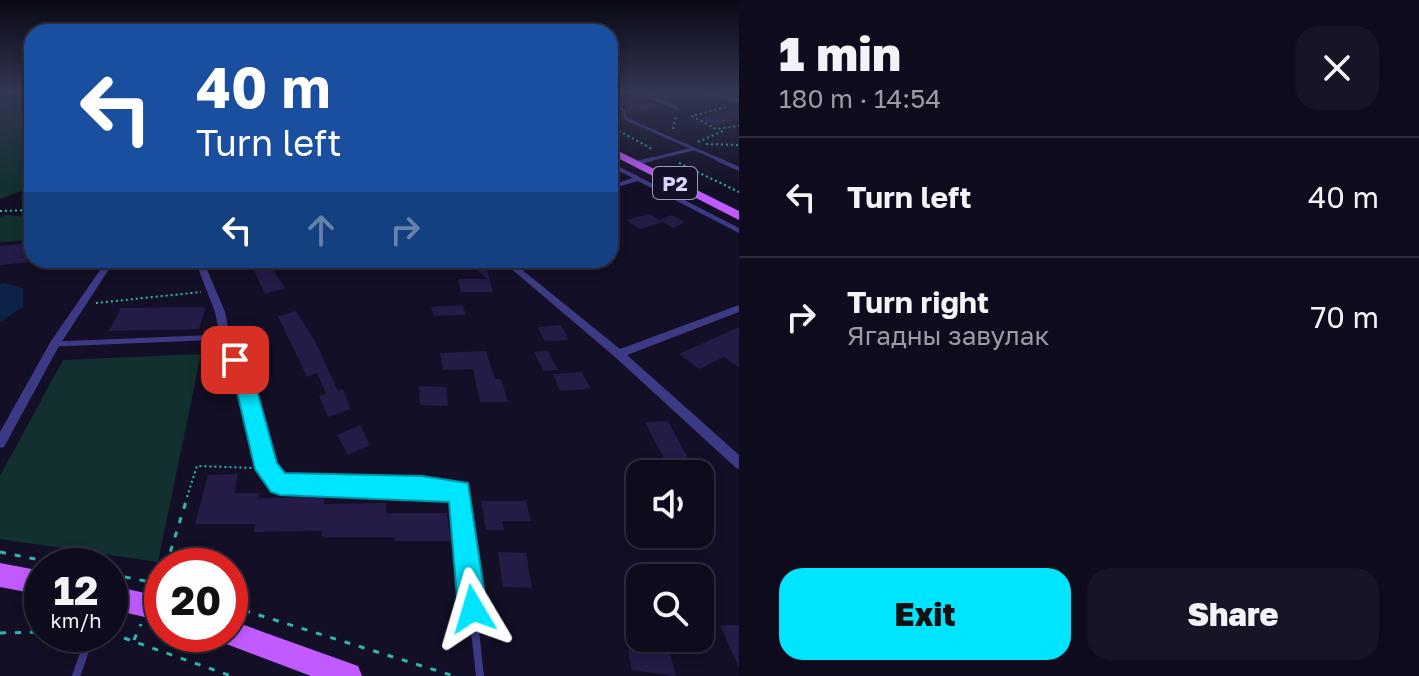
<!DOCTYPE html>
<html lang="en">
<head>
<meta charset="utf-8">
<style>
	:root { --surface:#0e0b1c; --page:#171425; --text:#f1f3f6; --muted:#9b9ba3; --line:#2e2b3b; --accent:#00e5ff }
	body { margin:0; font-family:"Golos Text",sans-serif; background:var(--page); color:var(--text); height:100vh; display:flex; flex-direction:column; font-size:30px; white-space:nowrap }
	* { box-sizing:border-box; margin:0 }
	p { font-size:26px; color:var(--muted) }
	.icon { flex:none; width:44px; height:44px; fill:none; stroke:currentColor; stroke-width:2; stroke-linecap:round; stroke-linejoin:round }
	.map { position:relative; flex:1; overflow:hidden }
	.drawer { display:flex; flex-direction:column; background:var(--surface); width:680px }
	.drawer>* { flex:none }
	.hud { position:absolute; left:24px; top:24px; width:594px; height:244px; border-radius:24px; box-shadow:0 4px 12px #0003,0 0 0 2px var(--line); background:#1a4fa0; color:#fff; overflow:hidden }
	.fabs { position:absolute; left:626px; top:460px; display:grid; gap:16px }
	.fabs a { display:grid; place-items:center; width:88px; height:88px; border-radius:16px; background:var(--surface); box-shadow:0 4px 12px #0003,0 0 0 2px var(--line); font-size:40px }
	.speed { position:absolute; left:24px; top:548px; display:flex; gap:16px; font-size:40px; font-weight:700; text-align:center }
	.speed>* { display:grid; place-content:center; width:104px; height:104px; border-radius:50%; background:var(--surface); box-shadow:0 4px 12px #0003,0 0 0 2px var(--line); line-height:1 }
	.speed small { font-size:20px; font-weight:400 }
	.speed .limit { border:12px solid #d22; background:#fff; color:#111 }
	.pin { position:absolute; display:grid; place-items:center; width:68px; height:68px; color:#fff; margin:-34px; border-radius:16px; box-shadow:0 4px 12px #0006 }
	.me { position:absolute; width:88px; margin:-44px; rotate:353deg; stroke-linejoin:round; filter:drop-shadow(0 0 6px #0008) }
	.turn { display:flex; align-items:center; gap:28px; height:168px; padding:0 40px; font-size:36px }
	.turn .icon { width:104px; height:104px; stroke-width:2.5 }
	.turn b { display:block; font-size:56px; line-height:68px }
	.lanes { display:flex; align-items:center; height:76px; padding:0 40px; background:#0003; justify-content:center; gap:40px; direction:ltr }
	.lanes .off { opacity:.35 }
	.round { display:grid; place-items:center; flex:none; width:84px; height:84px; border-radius:24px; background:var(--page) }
	.headline { display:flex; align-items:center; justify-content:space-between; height:136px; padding:0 40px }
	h1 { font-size:48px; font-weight:800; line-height:60px }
	.primary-button { display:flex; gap:16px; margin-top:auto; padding:16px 40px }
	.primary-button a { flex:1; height:92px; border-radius:24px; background:var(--accent); color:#111; font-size:32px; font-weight:800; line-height:92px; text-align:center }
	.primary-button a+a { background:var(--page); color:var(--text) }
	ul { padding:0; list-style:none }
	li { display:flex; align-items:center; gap:24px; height:120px; padding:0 40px; border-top:2px solid var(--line) }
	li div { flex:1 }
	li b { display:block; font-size:30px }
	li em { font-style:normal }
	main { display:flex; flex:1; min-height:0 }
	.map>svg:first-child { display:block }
</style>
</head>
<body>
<main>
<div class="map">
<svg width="739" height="676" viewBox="0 0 739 676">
	<rect width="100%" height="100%" fill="#130f26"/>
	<path fill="#12302f" d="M32 96V155L21 170 32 156V187L0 199V97Z
		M6 215 27 217 32 223V240L0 242V218Z
		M201 354 158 562 0 539V476L63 360Z"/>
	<path fill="#0c2248" d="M4 283 23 288V307L0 322V284Z"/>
	<path fill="#241b47" d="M610 93H626L659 106 629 114 626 106 610 100Z
		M739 109V119L715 126 699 119Z
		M649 214 659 220 672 215 685 222 673 228 661 221 663 222 640 229 626 220Z
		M32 243V262L0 265V246Z
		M249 260H266L285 288 265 294Z
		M466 260H484L493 292H461L458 279H487Z
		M463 305 466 315 434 316 431 307Z
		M206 307 199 329 109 331 121 308Z
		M296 311 316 343 338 391 343 389 350 409 328 417 319 396 326 394 317 373 307 377 278 316Z
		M561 325 569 340 545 341 538 327Z
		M739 327V368L724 357 699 369 679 354Z
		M486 351 495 379H501L508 402H480L473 369 443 370 440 353Z
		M548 351 558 370 543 371 534 352Z
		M582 372 591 389 560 391 553 374Z
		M419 386 446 387 448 406 420 405Z
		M668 421 691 464H700V461L714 487H700V474H672L645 422Z
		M360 425 370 445 348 455 337 435Z
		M238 474 234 493H259L258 498 324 497V504L386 503V513H447L451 541H395V537H322V531L254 532 255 524H195L208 475Z
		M481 501H526L531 521H502L504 530H486Z
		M498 552 526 553 532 588 503 587Z
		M720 625H739V668Z
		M645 638 667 642 676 676 632 670 628 650 649 654Z"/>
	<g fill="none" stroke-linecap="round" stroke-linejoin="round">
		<path stroke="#2fb8b0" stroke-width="2" stroke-dasharray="2 3" stroke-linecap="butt" d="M633 96 638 95
			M726 107 692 116 716 129 739 126
			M610 126 652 149
			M673 129 676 116
			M698 142 725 130
			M706 144 739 145
			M679 163 739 192
			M0 211 32 210
			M96 303 201 292
			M187 497 197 466 255 468"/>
		<path stroke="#2fb8b0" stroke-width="3" stroke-dasharray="6 9" stroke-linecap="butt" d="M0 552 70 566
			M166 566 188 495
			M110 574 160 584
			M158 590 162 581
			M230 606 454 676
			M0 633 42 632
			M110 633 231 676
			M134 640 141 624"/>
		<path stroke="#3d3a85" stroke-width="3" d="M658 93 647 96 677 108
			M704 93 739 101
			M610 104 624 110 626 119 722 161
			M644 161 693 149"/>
		<path stroke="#3d3a85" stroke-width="4" d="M717 159 739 169
			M637 163 652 159"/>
		<path stroke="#3d3a85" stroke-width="5" d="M55 344 224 337"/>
		<path stroke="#3d3a85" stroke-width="6" d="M267 469 280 484 460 491 461 497"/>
		<path stroke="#3d3a85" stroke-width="8" d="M460 495 480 676
			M76 676 91 634"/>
		<path fill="#3d3a85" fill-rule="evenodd" d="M610 162 739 228V233L638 181 610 189V185L633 178 610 167Z
			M107 260H115L59 346 4 447 0 448V432L51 341Z
			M195 260H203L225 312 230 337 250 383 273 469 271 473 267 475 263 473 261 469 240 383 220 337 215 312Z
			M501 260H510L620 349 739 305V312L627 355 739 455V469L735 467 615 357Z"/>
		<path fill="#c25bff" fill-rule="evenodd" d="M610 147 739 211V220L610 154Z
			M0 563 42 571V595L0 587Z
			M110 585 162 597V621L110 609Z
			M230 620 358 666 362 676H311L221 642 218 634H230Z"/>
	</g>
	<linearGradient id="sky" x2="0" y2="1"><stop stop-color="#0a0815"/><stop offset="0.49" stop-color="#333752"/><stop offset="1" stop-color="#333752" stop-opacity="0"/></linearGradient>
	<rect width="739" height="188" fill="url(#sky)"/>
	<path fill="#00e5ff" stroke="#0095a6" stroke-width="2" d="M235 352 242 355 255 383 277 463 285 473 422 476 468 483 487 609 483 619 473 623 463 619 458 609 449 502 280 495 271 492 255 469 235 383 225 360Z"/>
	<g text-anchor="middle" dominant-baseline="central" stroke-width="6" stroke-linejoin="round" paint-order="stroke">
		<rect fill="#130f26" stroke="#9e99be" stroke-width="2" x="653" y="167" width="44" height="32" rx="6"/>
		<g font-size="20" font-weight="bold" fill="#d9d4ff">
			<text x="675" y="183">Р2</text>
		</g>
	</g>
</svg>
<div class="fabs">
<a><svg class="icon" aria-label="sound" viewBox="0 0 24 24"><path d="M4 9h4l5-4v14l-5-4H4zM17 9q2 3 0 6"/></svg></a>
<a><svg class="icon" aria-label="search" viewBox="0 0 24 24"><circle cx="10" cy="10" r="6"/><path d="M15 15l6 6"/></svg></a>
</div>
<div class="speed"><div>12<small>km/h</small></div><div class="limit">20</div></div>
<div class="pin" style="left:235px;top:360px;background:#d93025"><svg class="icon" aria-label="arrive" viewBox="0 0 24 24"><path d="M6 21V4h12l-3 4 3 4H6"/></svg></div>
<svg class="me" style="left:473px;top:609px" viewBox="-20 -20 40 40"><path d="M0-17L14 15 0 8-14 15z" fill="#00e5ff" stroke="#fff" stroke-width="4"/></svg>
<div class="hud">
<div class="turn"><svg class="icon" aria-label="left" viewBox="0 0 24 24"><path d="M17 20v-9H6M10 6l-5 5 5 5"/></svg><div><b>40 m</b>Turn left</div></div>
<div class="lanes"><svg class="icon" aria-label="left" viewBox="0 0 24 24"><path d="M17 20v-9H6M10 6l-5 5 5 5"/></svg><svg class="icon off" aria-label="ahead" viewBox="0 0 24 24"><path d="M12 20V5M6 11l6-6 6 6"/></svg><svg class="icon off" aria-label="right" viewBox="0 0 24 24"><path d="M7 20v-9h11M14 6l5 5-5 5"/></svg></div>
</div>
</div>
<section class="drawer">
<div class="headline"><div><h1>1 min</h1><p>180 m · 14:54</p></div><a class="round"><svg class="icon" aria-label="close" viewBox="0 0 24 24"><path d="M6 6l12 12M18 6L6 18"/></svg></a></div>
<ul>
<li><svg class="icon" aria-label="left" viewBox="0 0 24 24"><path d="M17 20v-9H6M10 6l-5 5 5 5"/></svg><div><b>Turn left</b></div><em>40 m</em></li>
<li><svg class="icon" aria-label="right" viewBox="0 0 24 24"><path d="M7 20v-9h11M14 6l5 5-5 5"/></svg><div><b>Turn right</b><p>Ягадны завулак</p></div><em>70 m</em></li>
</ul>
<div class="primary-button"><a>Exit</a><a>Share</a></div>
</section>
</main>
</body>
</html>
